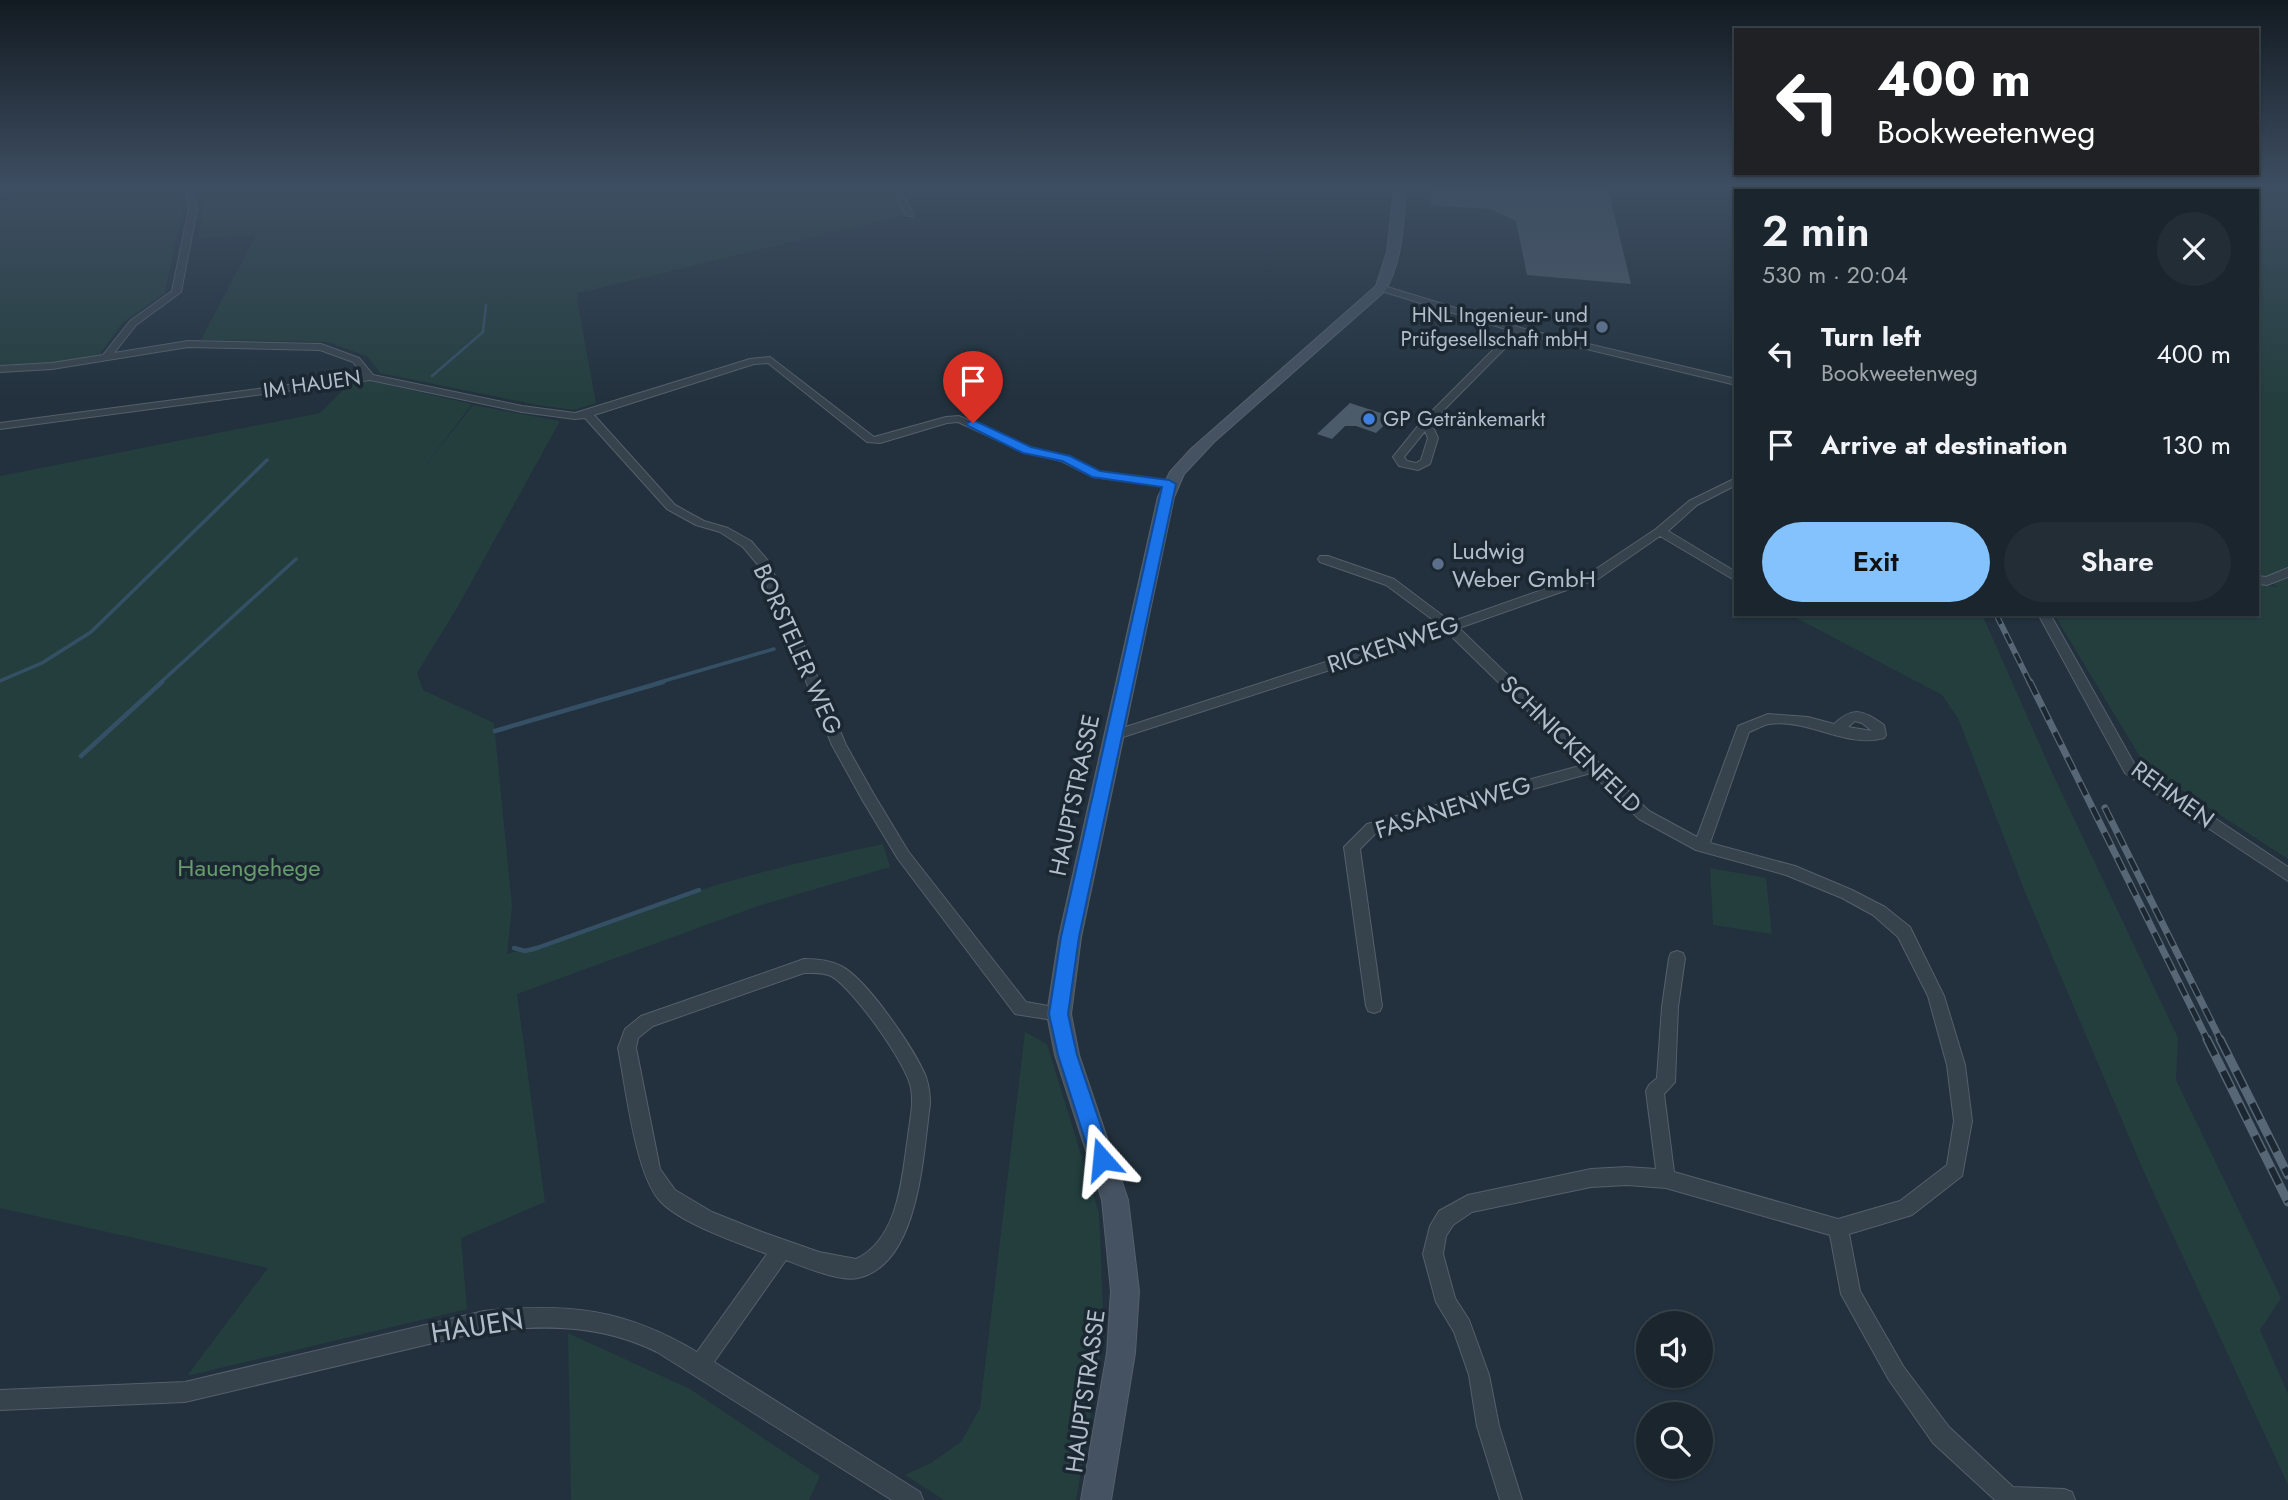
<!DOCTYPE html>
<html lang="en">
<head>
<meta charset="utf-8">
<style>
	:root { --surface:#1a252e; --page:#232d36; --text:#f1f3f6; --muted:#9fa5aa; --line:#38424a; --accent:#83c2fc }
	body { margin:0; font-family:Jost,sans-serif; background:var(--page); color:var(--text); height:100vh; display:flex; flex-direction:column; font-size:26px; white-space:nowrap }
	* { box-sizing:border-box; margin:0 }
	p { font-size:23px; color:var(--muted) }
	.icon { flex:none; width:38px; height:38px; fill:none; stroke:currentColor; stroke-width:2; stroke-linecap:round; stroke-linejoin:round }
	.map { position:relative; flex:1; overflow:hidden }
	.details { position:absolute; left:1734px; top:189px; width:525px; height:427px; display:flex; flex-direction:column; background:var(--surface); border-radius:0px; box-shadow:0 2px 5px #0004,0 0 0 2px var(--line) }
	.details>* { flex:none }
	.hud { position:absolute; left:1734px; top:28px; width:525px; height:147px; border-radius:0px; box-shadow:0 2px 5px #0004,0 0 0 2px var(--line); background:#202124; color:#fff; overflow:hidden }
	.controls { position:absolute; left:1636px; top:1311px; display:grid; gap:14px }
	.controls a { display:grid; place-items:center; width:77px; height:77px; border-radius:50%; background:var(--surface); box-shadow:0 2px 5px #0004,0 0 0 2px var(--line); font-size:35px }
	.pin { position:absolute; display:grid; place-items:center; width:60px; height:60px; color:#fff; margin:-72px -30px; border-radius:50% 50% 50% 0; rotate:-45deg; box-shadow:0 0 7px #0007 }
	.pin .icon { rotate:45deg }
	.me { position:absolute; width:77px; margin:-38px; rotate:342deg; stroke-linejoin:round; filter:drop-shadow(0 0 5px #0008) }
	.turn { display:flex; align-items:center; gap:24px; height:147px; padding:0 28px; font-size:32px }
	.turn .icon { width:91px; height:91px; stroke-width:2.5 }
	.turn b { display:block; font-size:49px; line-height:60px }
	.round { display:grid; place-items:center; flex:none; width:74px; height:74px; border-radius:37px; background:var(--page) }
	.headline { display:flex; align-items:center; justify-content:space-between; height:119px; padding:0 28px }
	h1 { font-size:42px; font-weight:600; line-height:52px }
	.action { display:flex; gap:14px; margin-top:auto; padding:14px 28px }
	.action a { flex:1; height:80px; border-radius:42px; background:var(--accent); color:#111; font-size:28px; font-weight:600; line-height:80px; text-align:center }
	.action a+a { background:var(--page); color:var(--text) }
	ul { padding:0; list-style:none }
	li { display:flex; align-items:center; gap:21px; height:91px; padding:0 28px }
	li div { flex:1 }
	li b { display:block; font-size:26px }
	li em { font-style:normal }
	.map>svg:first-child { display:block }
</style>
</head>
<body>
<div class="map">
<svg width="2288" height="1500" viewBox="0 0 2288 1500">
	<rect width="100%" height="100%" fill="#22313d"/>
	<path fill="#243e3e" d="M28 189H180L182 213 165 293 122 323 100 354 50 364 0 365V204Z
		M199 189H892L906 215 578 293 577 300 596 403 574 410 537 405 380 373 367 356 327 342 201 340 256 235 199 239 202 208Z
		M1820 189H2288V859L2146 767 2054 614H2258V584L2278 587 2258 575V191Z
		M366 380 472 404 421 471 473 405 560 421 457 608 417 673 423 690 494 723 512 906 507 954C573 937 636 910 701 890 761 871 822 857 883 844L890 867 758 906 517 994 545 1202 461 1238 467 1309 187 1376 268 1268 0 1208V476L320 413 350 383Z
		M1789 614H1982L2050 768 2178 1038 2176 1080 2281 1298 2260 1330 2288 1394V1485L2144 1172 2025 892 1958 718 1942 695Z
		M1710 868 1766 878 1772 934 1713 925Z
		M1025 1032 1047 1044 1099 1213 1104 1334 1076 1500H944L905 1475 931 1463 961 1442 980 1408Z
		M568 1333 690 1389 820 1476 809 1500H571Z"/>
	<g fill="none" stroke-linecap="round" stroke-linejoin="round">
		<path stroke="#355065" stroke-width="2.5" d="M432 376 483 332 486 305"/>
		<path stroke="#355065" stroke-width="3.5" d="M0 681 42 663 91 632 267 460
			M160 683 296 559
			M657 683 774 649"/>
		<path stroke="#355065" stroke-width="4.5" d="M495 731 663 682
			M81 756 162 682
			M514 948 525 951 537 948 699 890"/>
	</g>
	<path fill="#4b5b69" d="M1431 189H1608L1631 284 1527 275 1516 221 1490 209 1431 205Z
		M1350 403 1393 417 1376 433 1356 426H1345L1332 439 1317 434Z"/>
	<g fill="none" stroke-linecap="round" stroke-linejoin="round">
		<defs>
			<path id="minor" d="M185 189H193L197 209 181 292 136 325 114 353 188 341 321 344 359 358 373 375 522 406 575 413 750 359 770 357 874 437 946 417 959 416 1031 448 1069 457 1100 472 1173 482V486L1169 487 1093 477 1061 461 1023 452 958 422 947 423 880 443 867 442 768 363 754 364 594 415 675 505 704 521 728 528 751 541 769 562 846 745 873 793 908 851 1026 1002 1065 1009 1067 1014 1065 1019 1059 1021 1015 1014 898 859 863 801 832 745 759 566 743 547 720 532 696 525 667 509 585 418 575 419 522 412 370 380 0 429V423L363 375 353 362 320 350 188 347 52 369 0 372V366L52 363 103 355 130 321 172 291 189 209Z
				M891 189H899L914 214 913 216H907Z
				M1378 286H1384L1521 328 1736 379V385L1520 333 1431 423 1438 438 1430 464 1418 470 1399 466 1393 457 1422 421 1512 331 1378 290ZM1425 431 1428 438 1421 460 1416 463 1407 461 1404 457Z
				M1736 478V485L1697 505 1668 531 1736 572V581L1660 536 1598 579 1459 628 1649 811 1697 837 1738 726 1768 714 1808 717 1834 724C1854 706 1862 710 1884 725L1886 735 1884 738C1847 749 1808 718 1769 724 1763 725 1755 730 1749 732L1710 843 1795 866 1852 890 1885 907 1910 927 1944 996 1965 1065 1972 1121 1962 1176 1912 1215 1849 1234 1860 1291 1903 1366 1949 1427 2013 1487 2064 1489 2072 1492 2075 1500H1995L1933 1443 1889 1380 1841 1294 1830 1235 1666 1188 1627 1185 1591 1187 1472 1212 1453 1225 1446 1236 1443 1254 1455 1298 1469 1320 1489 1375 1499 1426 1522 1500H1500L1477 1426 1469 1375 1454 1332 1436 1302 1423 1254 1430 1226 1439 1211 1468 1195 1591 1169 1627 1167 1656 1169 1646 1091 1649 1085 1657 1078 1662 1007 1669 958 1671 953 1677 951 1683 953 1685 958 1678 1007 1675 1082 1664 1094 1674 1172 1838 1219 1900 1201 1947 1165 1954 1121 1947 1065 1928 996 1898 937 1873 915 1842 898 1786 875 1696 850 1639 819 1591 773 1377 832 1360 849 1382 1006 1380 1011 1374 1013 1368 1011 1366 1006 1344 847 1367 824 1583 765 1447 632 1120 738H1110L1108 735 1110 732 1440 625 1386 585 1320 562 1318 559 1320 556H1328L1394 579 1451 622 1590 573 1656 529 1689 501ZM1855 721 1862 723 1872 731 1848 727Z
				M2288 568V577L2267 585 2258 584V576L2266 577Z
				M2038 614H2050L2135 765 2288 867V881L2125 773Z
				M804 959C817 959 830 960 841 966 867 979 915 1050 926 1077 929 1086 930 1095 930 1104 923 1153 920 1264 858 1278 840 1282 804 1267 786 1260L714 1362 920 1492 923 1500H892L657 1352C599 1324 547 1325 484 1331L185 1402 0 1410V1390L185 1382 484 1311C568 1303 623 1308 697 1352L767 1254C739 1243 682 1224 661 1202 635 1175 626 1087 618 1048L625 1029 641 1016ZM804 973C812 973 823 972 831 976 852 987 907 1064 911 1088 914 1104 910 1120 908 1136 902 1177 899 1239 856 1259L819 1252 762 1232 712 1212 675 1190 660 1169 636 1048 638 1038 653 1026Z"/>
			<path id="secondary" d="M1394 189H1406C1403 223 1403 260 1385 291L1214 442 1184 474 1174 497 1081 937 1071 1014 1079 1055 1128 1200 1139 1291 1135 1353 1111 1500H1081L1107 1353 1111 1291 1102 1200 1055 1055 1047 1014 1059 937 1158 497 1170 472 1191 449 1376 286 1387 252Z"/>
		</defs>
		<use href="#minor" stroke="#54606b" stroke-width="2"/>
		<use href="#secondary" stroke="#54606b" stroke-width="2"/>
		<use href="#minor" fill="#36434d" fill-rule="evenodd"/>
		<use href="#secondary" fill="#445261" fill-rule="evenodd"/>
		<defs>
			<path id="rail-far2" d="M1996 614 2030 683"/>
			<path id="rail-far1" d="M2030 682 2208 1041
				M2105 808 2221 1041"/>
			<path id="rail" d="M2207 1039 2288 1202
				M2220 1039 2288 1175"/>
		</defs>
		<use href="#rail-far2" stroke="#586775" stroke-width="6"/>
		<use href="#rail-far1" stroke="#586775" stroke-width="7"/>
		<use href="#rail" stroke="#586775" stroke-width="9"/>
		<use href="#rail-far2" stroke="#1b2832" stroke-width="3.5" stroke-dasharray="11" stroke-linecap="butt"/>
		<use href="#rail-far1" stroke="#1b2832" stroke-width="4.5" stroke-dasharray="14" stroke-linecap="butt"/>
		<use href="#rail" stroke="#1b2832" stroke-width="6" stroke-dasharray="18" stroke-linecap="butt"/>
	</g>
	<linearGradient id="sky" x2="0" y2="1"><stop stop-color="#131b22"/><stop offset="0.47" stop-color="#3e4e62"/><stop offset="1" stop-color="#3e4e62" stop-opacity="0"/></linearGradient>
	<rect width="2288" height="399" fill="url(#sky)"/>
	<path fill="#1a73e8" stroke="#114b97" stroke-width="2" d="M973 420 1031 447 1070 456 1100 471 1169 480 1176 484 1079 937 1068 1014 1077 1055 1112 1159 1109 1166 1102 1169 1094 1166 1091 1159 1058 1055 1049 1014 1061 937 1162 487 1092 477 1062 461 1023 453 968 426 967 423Z"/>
	<g fill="#5c6f8a" stroke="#1b2832" stroke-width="2.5">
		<circle cx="1602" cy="327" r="7"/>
		<circle cx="1438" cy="564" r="7"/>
	</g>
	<circle fill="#3f7fe0" stroke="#1b2832" stroke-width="2.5" cx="1369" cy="419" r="7"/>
	<g text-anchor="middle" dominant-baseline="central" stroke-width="7" stroke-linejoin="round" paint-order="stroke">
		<g font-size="21" fill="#b2bdc9" stroke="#1b2832" text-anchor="end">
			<text x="1588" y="315">HNL Ingenieur- und<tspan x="1588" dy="24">Prüfgesellschaft mbH</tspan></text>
			<text x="1383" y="419" text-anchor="start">GP Getränkemarkt</text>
		</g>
		<g font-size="21" fill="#b2bdc9" stroke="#1b2832">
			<text transform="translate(312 384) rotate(-8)">IM HAUEN</text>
		</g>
		<g font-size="24" fill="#b2bdc9" stroke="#1b2832" text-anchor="start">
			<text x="1452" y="550">Ludwig<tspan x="1452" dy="28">Weber GmbH</tspan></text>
		</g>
		<g font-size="24" fill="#b2bdc9" stroke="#1b2832">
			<text transform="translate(1393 644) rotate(-18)">RICKENWEG</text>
			<text transform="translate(798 649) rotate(66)">BORSTELER WEG</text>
			<text transform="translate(1571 744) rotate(44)">SCHNICKENFELD</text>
			<text transform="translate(2173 794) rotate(36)">REHMEN</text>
			<text transform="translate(1074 795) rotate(-78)">HAUPTSTRASSE</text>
			<text transform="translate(1453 807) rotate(-17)">FASANENWEG</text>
			<text transform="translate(1085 1391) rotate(-82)">HAUPTSTRASSE</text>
		</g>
		<g font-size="24" fill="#679b6d" stroke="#1b2832">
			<text x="249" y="867">Hauengehege</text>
		</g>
		<g font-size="28" fill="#b2bdc9" stroke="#1b2832">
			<text transform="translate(477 1326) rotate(-9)">HAUEN</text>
		</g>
	</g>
</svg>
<div class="controls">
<a><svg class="icon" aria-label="sound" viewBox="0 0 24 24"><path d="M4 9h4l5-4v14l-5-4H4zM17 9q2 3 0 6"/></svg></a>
<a><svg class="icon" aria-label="search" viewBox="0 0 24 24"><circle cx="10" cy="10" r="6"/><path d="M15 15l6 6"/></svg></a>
</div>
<div class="pin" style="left:973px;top:423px;background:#d93025"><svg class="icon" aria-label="arrive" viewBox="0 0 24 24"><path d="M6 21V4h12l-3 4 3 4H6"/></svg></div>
<svg class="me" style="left:1102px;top:1159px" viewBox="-20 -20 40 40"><path d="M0-17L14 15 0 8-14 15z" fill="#1a73e8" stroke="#fff" stroke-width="4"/></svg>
<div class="hud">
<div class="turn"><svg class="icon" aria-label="left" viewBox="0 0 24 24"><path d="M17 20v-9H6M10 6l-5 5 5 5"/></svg><div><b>400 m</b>Bookweetenweg</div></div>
</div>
<section class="details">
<div class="headline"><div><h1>2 min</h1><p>530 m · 20:04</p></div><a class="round"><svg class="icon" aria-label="close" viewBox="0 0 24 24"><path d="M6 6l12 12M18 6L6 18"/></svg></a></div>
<ul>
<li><svg class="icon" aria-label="left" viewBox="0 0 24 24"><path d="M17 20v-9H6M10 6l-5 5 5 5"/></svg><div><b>Turn left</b><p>Bookweetenweg</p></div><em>400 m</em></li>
<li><svg class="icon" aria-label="arrive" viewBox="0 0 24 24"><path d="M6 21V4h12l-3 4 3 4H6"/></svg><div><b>Arrive at destination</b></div><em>130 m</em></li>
</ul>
<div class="action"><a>Exit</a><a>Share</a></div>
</section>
</div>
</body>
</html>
